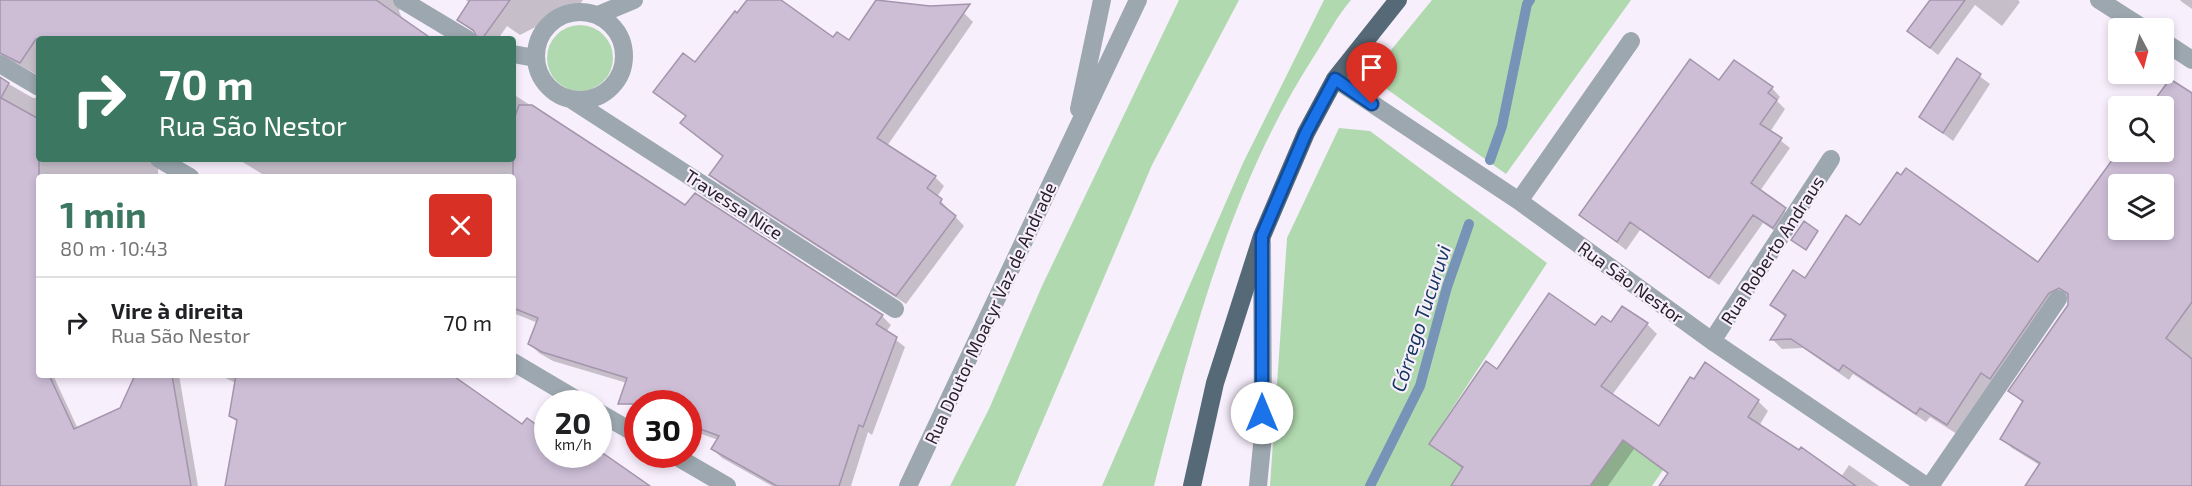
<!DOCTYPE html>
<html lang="pt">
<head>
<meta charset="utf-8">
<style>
	:root { --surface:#fff; --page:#f2f2f2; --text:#202124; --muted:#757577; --line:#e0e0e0; --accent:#3c7761 }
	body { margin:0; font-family:"Exo 2",sans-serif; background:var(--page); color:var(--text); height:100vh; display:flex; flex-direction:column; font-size:22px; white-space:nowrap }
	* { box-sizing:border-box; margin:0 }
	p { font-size:20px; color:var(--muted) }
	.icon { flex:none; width:33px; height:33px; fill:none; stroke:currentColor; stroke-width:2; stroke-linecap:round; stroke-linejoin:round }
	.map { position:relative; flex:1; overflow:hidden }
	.drawer { position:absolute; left:36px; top:174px; width:480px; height:204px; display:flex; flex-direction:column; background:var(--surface); border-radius:6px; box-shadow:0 3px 9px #0003 }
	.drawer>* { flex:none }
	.banner { position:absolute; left:36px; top:36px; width:480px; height:126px; border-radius:6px; box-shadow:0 3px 9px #0003; background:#3c7761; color:#fff; overflow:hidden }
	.needle { width:39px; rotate:173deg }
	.buttons { position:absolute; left:2108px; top:18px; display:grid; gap:12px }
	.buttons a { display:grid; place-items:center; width:66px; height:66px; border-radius:6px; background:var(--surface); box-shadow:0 3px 9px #0003; font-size:30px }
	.speed { position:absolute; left:534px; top:390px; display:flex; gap:12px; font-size:30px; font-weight:700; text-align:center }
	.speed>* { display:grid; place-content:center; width:78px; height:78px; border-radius:50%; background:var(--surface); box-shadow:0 3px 9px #0003; line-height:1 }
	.speed small { font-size:15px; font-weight:400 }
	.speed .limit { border:9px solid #d22; background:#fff; color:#111 }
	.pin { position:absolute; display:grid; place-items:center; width:51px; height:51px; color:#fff; margin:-62px -26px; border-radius:50% 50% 50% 0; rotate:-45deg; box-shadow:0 0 6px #0007 }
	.pin .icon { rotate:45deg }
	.me { position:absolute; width:66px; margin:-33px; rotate:0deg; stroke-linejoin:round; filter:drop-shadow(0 0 4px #0008) }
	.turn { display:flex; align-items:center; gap:21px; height:126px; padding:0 24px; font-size:27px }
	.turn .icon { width:78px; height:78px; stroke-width:2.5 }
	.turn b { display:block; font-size:42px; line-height:51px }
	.round { display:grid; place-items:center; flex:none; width:63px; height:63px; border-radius:6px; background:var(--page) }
	.summary { display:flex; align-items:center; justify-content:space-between; height:102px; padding:0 24px }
	h1 { font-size:36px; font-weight:700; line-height:45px; color:var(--accent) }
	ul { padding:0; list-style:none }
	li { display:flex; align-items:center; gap:18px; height:90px; padding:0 24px; border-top:2px solid var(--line) }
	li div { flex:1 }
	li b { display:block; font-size:22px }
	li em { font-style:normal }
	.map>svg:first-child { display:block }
</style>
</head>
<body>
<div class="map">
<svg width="2192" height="486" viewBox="0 0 2192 486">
	<rect width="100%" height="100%" fill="#f8effd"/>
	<path fill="#b1d9af" d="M1179 0H1239L1152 165 1015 486H950L989 409 1042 286Z
		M1324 0H1351C1337 16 1327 36 1316 53 1231 184 1192 336 1154 486H1102L1243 163Z
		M1432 0H1631L1506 174 1381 85 1378 66Z
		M547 58a33 33 0 1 1 66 0a33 33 0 1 1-66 0Z
		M1339 128 1370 131 1547 263 1429 444 1489 486H1270L1287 238Z
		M1623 440 1663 470 1652 486H1590Z"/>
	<path fill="#0003" fill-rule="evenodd" d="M0 0H407L402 3 399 11 403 21 429 39H39V76L16 63H5L0 67Z
		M466 0H583L580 4 520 35 507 26 498 39H478V36L459 20 470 4Z
		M770 0H779L833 39 849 43 876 3 964 13 973 22 887 146 935 177 944 186 937 197 964 226 906 304 720 184 711 175 724 158 691 132 682 123 687 117 655 91 696 64 738 15Z
		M1932 0H2018L2020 2 2002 26 1975 5 1938 55 1909 31Z
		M2180 0H2192V9L2182 2Z
		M1958 60 1990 84 1953 141 1921 117Z
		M0 79 33 98H39V159H162L158 163V174L161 177H39V375H53L78 429 132 405 143 375H179L198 486H0Z
		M2170 81 2192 96V486H2027L2041 466 2012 448 2002 439 2023 403 2010 391 2069 306V298H2064L1957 434 1930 417 1926 422 1853 374 1849 380 1803 348 1782 349 1772 339 1786 318 1772 305 1805 280 1860 227 2039 264 2120 152H2163V106H2152ZM2118 184H2163V230H2118Z
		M1720 82 1772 88 1780 97 1777 101 1785 109 1770 132 1790 148 1760 191 1793 218 1782 236 1763 223 1719 285 1640 230 1626 250 1581 215Z
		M513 94 686 207 882 316 891 325 886 332 905 347 872 435 868 432 851 486H772L722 458 713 449 718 440 688 429V404H638V410L622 397 627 383 553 361 539 353 530 344 538 323 513 313V177H267L238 159H513Z
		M1612 324H1647L1657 334 1612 395 1659 428 1758 401 1768 411 1759 426 1841 477 1849 465 1879 486H1660L1669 475 1634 449 1608 486H1453L1463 469 1431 444 1498 371 1596 327Z
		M219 375H450L548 454 598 453 647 486H227L238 423 231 416 236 383Z"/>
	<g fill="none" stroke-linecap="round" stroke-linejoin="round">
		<path stroke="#7793b8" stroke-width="10" d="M1490 160 1502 126 1527 4 1530 0
			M1370 486 1420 386 1447 287 1469 224"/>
	</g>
	<path fill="#cdbed6" stroke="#a395ab" stroke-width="1.5" fill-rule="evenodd" d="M0 0H376L432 39H36L20 63 0 53Z
		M470 0H510L482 39H478L473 30 457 20Z
		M747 0H781L833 37 837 32 849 40 876 0 930 6 970 4 877 138 936 176 927 188 942 199 940 203 956 216 896 296 709 175 723 156 680 123 686 116 653 92 683 53 695 62 735 11 737 13Z
		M1930 0H1965L1930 48 1907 31Z
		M1957 58 1981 74 1943 133 1919 117Z
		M1690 59 1719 80 1734 60 1773 87 1768 93 1777 100 1760 124 1782 138 1751 183 1786 208 1773 228 1753 215 1709 278 1630 222 1617 242 1579 215Z
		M0 77 9 83 1 98 39 119V375H49L74 429 120 408 135 375H172L191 486H0Z
		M2170 79 2192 93V302L2166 338 2192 359V486H2025L2040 463 2000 439 2023 401 2008 391 2068 305V294L2059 288 2049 293 1990 379 1981 373 1947 425 1920 408 1916 414 1843 365 1839 371 1791 339 1770 340 1786 315 1770 305 1793 270 1805 278 1846 215 1860 225 1897 172 1901 175 1906 168 2038 262 2118 152H2163V106H2150ZM2118 184H2163V230H2118Z
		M519 105H532L685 205 695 193 883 315 876 324 897 337 863 427 859 425 839 486H777L711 449 719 436 695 427 698 420 688 417V404H618L627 378 542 352 528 344 538 318 513 308V122Z
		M1804 221 1818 231 1806 250 1791 240Z
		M1549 293 1595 325 1602 316 1611 322 1622 306 1648 323 1601 386 1659 426 1690 377 1694 379 1705 362 1759 400 1748 417 1799 450 1801 447 1856 486H1659L1668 473 1623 440 1590 486H1451L1463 467 1429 444 1486 361 1497 369Z
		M236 375H452L522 424 527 418 548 433V454H604L650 486H225L237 420 229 416Z"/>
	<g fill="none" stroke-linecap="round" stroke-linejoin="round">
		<path stroke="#9ca7af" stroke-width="18" d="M402 0 467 39
			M2099 0 2143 28
			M536 56a44 44 0 1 1 88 0a44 44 0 1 1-88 0Z
			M598 15 634 0
			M2163 41 2192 60
			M513 54 535 58
			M0 64 39 87
			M1335 79 1519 201 1712 341 1926 486
			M572 100 895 309
			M1079 109 1102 0
			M159 159 190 177
			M1519 201 1631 41
			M1712 341 1831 159
			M513 362 584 404
			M598 412 638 435
			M672 454 727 486
			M908 486 1138 0
			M1258 486 1263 435 1262 242
			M1930 486 2058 299"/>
		<path stroke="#556976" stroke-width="18" d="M1192 486 1215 383 1262 236 1306 133 1335 79 1398 0"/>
	</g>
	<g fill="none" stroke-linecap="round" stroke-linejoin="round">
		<defs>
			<path id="route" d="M1262 413V236L1306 133 1335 79 1372 104"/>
		</defs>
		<use href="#route" stroke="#114b97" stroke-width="15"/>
		<use href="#route" stroke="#1a73e8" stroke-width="10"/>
	</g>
	<g text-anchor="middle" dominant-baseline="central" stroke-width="4.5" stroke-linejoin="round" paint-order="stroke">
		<g font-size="18" fill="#28222b" stroke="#f8effd">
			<text transform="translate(734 204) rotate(33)">Travessa Nice</text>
			<text transform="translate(1772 250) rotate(-57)">Rua Roberto Andraus</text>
			<text transform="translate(1631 282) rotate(36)">Rua São Nestor</text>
			<text transform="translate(990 313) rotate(-65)">Rua Doutor Moacyr Vaz de Andrade</text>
		</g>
		<g font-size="20" font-style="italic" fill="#12365e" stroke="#f8effd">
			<text transform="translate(1420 318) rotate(-72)">Córrego Tucuruvi</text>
		</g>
	</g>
</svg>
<div class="buttons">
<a><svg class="needle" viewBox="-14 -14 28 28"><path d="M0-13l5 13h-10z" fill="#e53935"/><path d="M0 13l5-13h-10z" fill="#757577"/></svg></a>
<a><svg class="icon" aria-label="search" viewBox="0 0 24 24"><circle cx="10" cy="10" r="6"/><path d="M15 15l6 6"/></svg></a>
<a><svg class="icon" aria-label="layers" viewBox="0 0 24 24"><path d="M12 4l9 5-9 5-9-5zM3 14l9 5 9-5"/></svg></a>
</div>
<div class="speed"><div>20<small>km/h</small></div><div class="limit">30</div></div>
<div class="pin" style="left:1372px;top:104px;background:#d93025"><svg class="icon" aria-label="arrive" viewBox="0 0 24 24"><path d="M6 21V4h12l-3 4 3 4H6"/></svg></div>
<svg class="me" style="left:1262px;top:413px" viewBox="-20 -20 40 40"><circle r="19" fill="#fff"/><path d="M0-13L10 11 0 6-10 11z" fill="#1a73e8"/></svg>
<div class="banner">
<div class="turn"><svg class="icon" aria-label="right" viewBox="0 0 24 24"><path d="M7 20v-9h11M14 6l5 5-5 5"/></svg><div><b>70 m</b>Rua São Nestor</div></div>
</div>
<section class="drawer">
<div class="summary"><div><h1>1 min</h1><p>80 m · 10:43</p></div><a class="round" style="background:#d93025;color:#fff"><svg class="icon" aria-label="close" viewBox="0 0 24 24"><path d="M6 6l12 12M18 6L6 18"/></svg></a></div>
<ul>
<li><svg class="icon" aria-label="right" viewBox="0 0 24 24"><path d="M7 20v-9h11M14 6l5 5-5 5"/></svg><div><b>Vire à direita</b><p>Rua São Nestor</p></div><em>70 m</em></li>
</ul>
</section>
</div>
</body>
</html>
